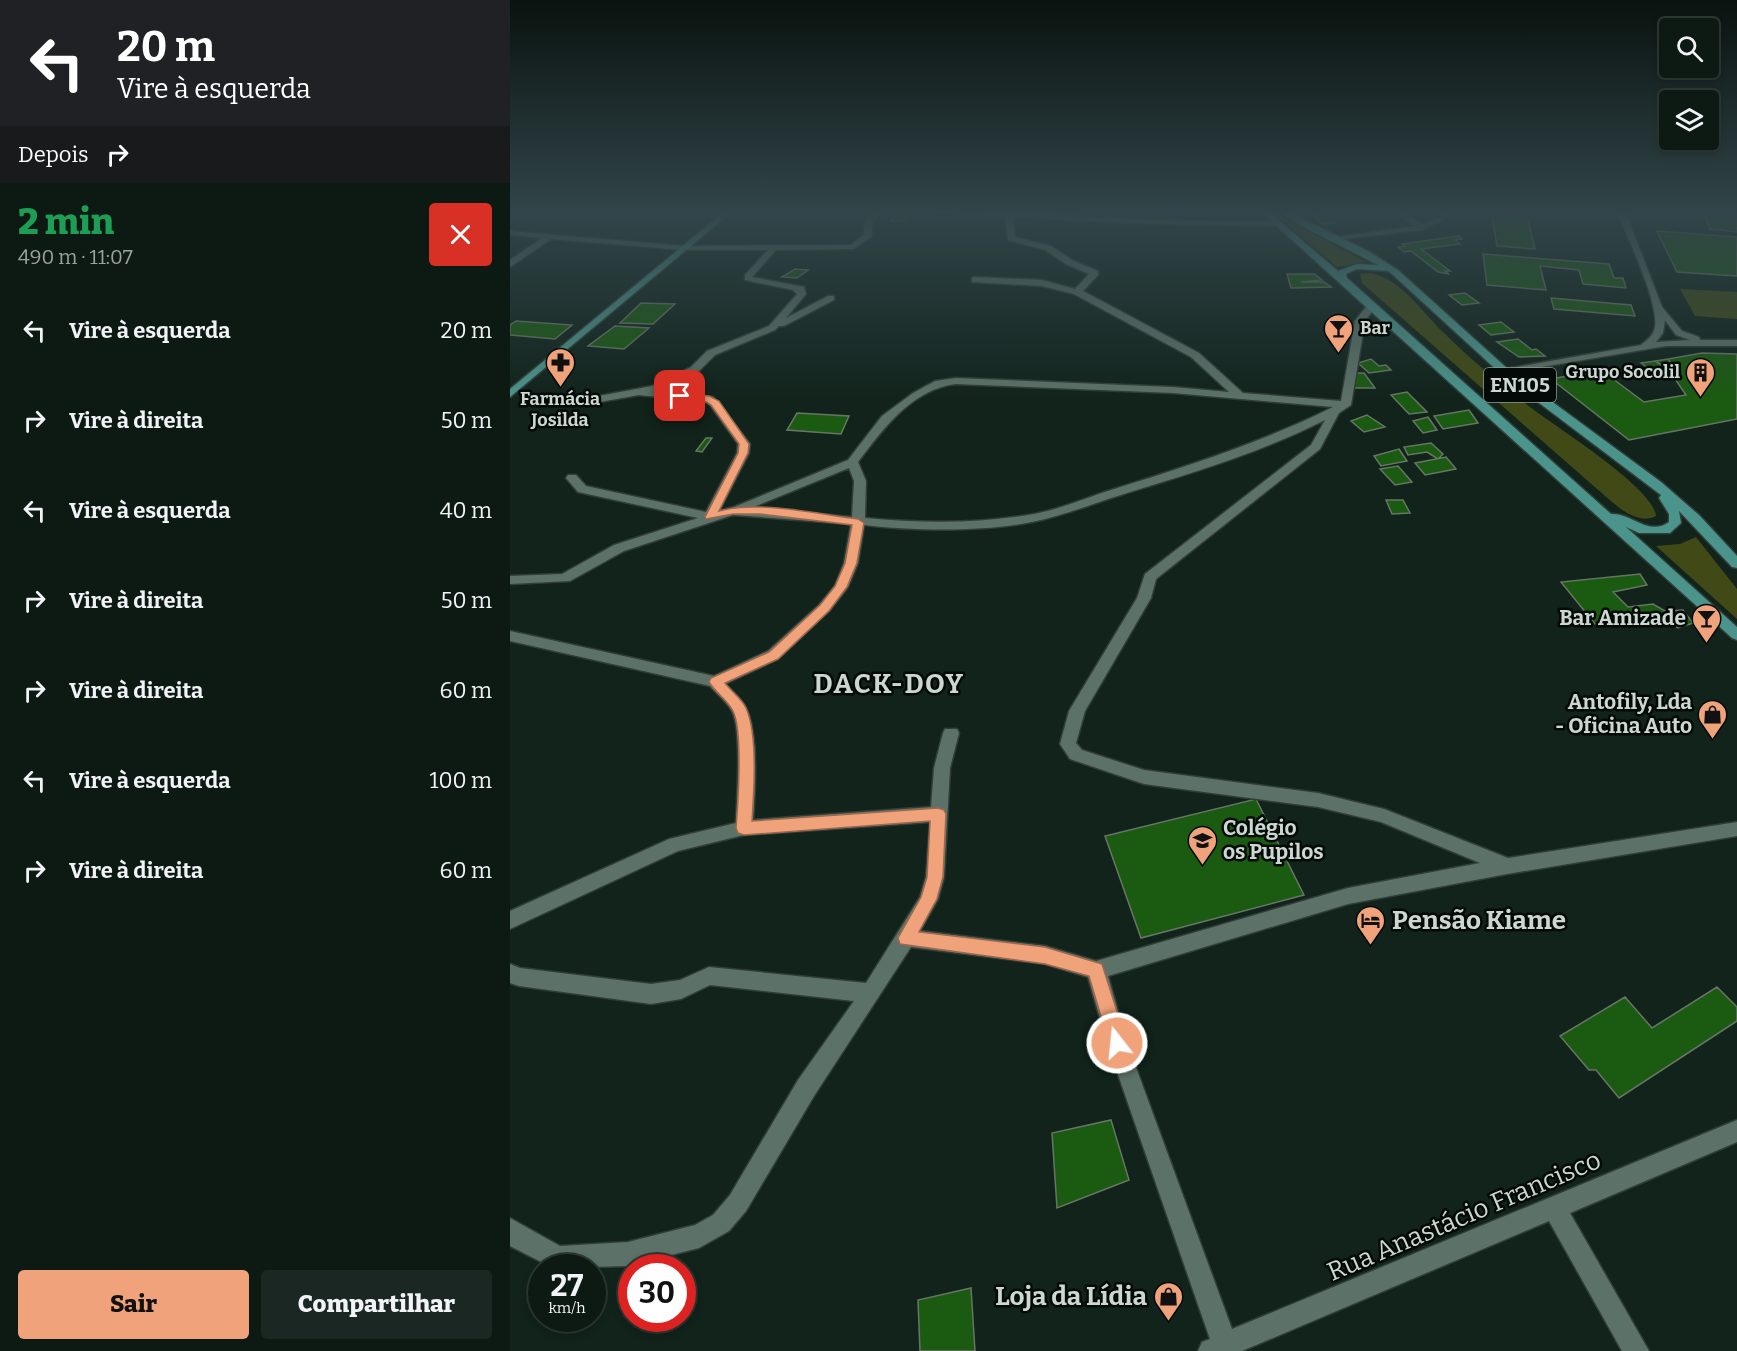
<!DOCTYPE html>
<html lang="pt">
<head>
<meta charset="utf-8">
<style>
	:root { --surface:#0d1a14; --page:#1b2722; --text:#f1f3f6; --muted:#9aa1a0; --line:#2d3834; --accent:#f0a27a }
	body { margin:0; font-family:Bitter,serif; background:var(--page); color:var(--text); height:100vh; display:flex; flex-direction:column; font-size:22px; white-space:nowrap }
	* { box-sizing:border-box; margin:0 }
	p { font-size:20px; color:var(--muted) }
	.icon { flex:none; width:33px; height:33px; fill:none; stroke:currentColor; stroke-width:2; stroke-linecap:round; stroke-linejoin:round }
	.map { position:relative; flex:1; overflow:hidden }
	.drawer { display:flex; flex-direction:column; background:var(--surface); width:510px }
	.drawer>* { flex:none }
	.top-card { background:#202124; color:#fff; overflow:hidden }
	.controls { position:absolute; left:1149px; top:18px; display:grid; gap:12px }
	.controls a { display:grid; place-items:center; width:60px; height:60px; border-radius:6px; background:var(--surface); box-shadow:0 3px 9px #0003,0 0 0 2px var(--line); font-size:30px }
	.speed { position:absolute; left:18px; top:1254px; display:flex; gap:12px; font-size:30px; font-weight:700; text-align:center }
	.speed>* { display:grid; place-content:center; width:78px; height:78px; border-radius:50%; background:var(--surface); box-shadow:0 3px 9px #0003,0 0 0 2px var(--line); line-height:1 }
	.speed small { font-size:15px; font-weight:400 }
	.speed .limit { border:9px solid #d22; background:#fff; color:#111 }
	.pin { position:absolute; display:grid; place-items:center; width:51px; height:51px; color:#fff; margin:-26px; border-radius:12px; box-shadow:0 3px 9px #0006 }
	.me { position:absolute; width:66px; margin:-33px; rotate:344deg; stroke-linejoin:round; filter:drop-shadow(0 0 4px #0008) }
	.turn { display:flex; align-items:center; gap:21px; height:126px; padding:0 18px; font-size:27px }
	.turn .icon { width:78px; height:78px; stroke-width:2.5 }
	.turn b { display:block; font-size:42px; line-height:51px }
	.then { display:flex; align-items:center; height:57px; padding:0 18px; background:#0003; gap:12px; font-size:22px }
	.round { display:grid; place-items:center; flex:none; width:63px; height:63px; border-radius:6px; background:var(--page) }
	.head { display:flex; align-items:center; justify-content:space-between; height:102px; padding:0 18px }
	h1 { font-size:36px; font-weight:800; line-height:45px; color:#1e9e55 }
	.primary-button { display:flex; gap:12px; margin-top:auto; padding:12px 18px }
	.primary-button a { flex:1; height:69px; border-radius:6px; background:var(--accent); color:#111; font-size:24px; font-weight:800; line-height:69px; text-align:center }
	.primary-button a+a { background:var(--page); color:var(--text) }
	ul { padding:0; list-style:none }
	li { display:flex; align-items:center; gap:18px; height:90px; padding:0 18px }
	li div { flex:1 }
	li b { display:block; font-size:22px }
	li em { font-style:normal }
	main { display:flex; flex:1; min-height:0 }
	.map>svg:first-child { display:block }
</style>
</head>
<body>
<main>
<section class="drawer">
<div class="top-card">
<div class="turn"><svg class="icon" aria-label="left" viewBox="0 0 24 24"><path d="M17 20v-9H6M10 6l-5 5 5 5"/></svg><div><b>20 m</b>Vire à esquerda</div></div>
<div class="then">Depois<svg class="icon" aria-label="right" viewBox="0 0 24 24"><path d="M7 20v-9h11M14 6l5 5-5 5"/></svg></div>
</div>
<div class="head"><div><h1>2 min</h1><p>490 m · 11:07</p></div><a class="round" style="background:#d93025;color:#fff"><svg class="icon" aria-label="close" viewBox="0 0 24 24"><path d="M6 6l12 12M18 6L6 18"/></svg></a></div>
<ul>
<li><svg class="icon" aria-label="left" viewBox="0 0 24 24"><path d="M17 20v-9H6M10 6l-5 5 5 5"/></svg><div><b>Vire à esquerda</b></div><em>20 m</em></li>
<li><svg class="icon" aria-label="right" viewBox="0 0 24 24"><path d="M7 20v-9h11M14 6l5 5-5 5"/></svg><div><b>Vire à direita</b></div><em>50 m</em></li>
<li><svg class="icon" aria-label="left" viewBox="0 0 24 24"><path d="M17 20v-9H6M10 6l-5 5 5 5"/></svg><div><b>Vire à esquerda</b></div><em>40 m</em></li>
<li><svg class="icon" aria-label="right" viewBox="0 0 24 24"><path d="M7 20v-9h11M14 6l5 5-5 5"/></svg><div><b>Vire à direita</b></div><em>50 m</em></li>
<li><svg class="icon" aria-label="right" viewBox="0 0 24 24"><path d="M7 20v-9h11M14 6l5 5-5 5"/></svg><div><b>Vire à direita</b></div><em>60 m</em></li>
<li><svg class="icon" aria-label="left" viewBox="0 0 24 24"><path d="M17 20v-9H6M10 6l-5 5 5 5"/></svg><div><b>Vire à esquerda</b></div><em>100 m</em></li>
<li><svg class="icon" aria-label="right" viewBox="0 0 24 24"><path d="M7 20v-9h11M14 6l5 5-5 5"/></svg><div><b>Vire à direita</b></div><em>60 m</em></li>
</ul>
<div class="primary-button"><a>Sair</a><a>Compartilhar</a></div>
</section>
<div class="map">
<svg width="1227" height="1351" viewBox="0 0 1227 1351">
	<rect width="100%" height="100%" fill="#11231b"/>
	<path fill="#414a16" d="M761 211 856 262 827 267Z
		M861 273C892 280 912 312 934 333 960 359 991 384 1020 407 1046 427 1144 488 1146 516 1125 527 1102 501 1087 489L852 283 850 274Z
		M1170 289 1227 292V319L1185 316Z
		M1186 537 1227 589V619L1146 546 1170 544Z"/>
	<path fill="#1b5a11" stroke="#687566" stroke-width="1.5" d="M981 211H1016L1025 249 987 246Z
		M1193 211H1227V232L1200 229Z
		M389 212 401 213 393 221H381Z
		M816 213 826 223 812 224 802 214Z
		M1147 231 1227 237V276L1167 272Z
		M949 236 952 239 945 240 950 244 911 249 940 271H935L939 274 928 272 901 251 894 252 888 247 895 246 892 244Z
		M973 254 1099 264 1104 278H1113L1116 288 1073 284 1069 270 1030 266 1036 290 977 285Z
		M285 269 298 270 287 278 272 277Z
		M777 274H804L812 280 791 282H814L821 287 781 288Z
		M955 293 969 303 952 305 939 295Z
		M1041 298 1121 305 1125 316 1044 309Z
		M131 303 165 304 143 324 110 323Z
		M6 321 62 325 45 339 0 335V325Z
		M991 322 1004 332 981 335 969 325Z
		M105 326 139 328 114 349 78 346Z
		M1008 339 1022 350 1026 349 1035 356 1009 357 987 342Z
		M1192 353 1227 354V419L1119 440 1041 379 1091 370 1134 402 1176 395 1159 370H1166L1158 359Z
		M861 359 869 366 876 365 881 370 859 373 848 363Z
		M1158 359 1166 370H1159L1145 361Z
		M1145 361 1159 370 1145 373 1131 363Z
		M843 373H854L865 388H843Z
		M897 392 917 412 899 414 881 395Z
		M959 410 968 423 933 429 924 416Z
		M287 413 339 416 331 434 277 430Z
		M857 415 875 427 854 432 841 421Z
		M918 417 927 430 913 433 903 421Z
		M196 438H202L192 452 186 451Z
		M921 443 933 454 928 459 917 452 898 455 894 447Z
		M889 449 897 461 871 466 864 456Z
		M936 457 946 469 915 475 905 463Z
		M888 466 902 482 885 485 870 469Z
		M876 500H893L900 513 882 514Z
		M1130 574 1137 585 1103 592 1118 607 1143 604 1155 611 1173 610 1183 623 1168 628 1147 615 1085 624 1051 582Z
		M746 799 794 895 631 938 595 836Z
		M1207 987 1227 1007V1021L1109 1098 1086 1070H1079L1050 1036 1115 997 1142 1028Z
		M601 1120 619 1180 547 1208 542 1133Z
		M461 1288 465 1351H410L408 1300Z"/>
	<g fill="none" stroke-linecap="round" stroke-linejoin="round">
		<defs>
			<path id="minor" d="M363 211H371L362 224V236L343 249 266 250 242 277 294 287 296 294 276 318 318 296H324V300L274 326H269L265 330 205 355 189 371 149 391 203 397 240 444 239 453 209 511 224 507 338 460 372 416 403 393 425 381 446 378 663 387 719 392 681 357 564 294 532 286 462 282V278L465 277 532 280 565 289 579 274 556 264 535 250 498 240 495 217 430 213 426 211H499L640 220 772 222 773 224 769 226 640 224 503 217 505 237 541 246 562 260 588 271V275L573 291 689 353 733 393 831 401 845 321 859 303 867 305 855 321 841 405 829 413 810 449 646 579 641 598 575 711 566 743 572 750 634 770 808 793 874 809 998 858 1227 822V836L997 874 838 904 598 976 617 1043 722 1329 1227 1120V1142L1060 1213 1139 1351H1112L1039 1221 732 1351H688L692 1342 700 1339 597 1043 578 977 535 964 401 947 304 1096 236 1211 219 1231 189 1248 118 1266 43 1268 0 1246V1218L50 1246 118 1242 185 1225 203 1215 220 1195 288 1080 344 1001 200 985 171 999 141 1004 9 986 0 983V964L10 968 141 984 170 980 199 967 356 983 410 897 416 877 420 822 234 835 168 851 0 929V911L159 839 226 823C227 800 232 730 222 711 217 702 207 694 200 686L0 641V631L204 676 258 651 309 605 325 586 334 563 341 524 223 515 114 551 60 581 0 584V576L52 574 104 545 188 518 68 492 56 478 58 475H66L76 486 196 512 227 453 228 444 200 405 196 402 129 395 73 405 68 402 73 399 142 386 181 367 197 351 259 326 287 294 283 290 235 280V275L258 250H174L41 239 0 267V260L32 238 0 235V231L174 246 341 245 354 235V224ZM446 384 663 393 823 407C753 442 677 466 601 490 575 498 546 511 518 515 465 524 408 523 355 518L356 481 348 462C373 429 402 389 446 384ZM815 420 801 445 635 574 627 598 559 711 550 744 560 759 634 784 808 807 871 822 970 863 838 888 586 961 535 946 410 931 428 899 434 877 440 768 449 733 447 729H435L433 733 424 768 421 807 243 820C245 791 249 735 236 708 232 699 222 691 215 684L268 659 319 611 338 587 348 563 354 525C404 531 473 532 522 522 553 516 584 503 614 494 681 473 752 452 815 420ZM339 468 344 481 342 517 241 508Z
				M884 211H893L913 225 931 216 930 211H938L939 217 912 230 823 240 819 238 905 226Z
				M1107 211H1115L1152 307 1172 331 1189 337 1190 340H1227V346H1156L991 374V370L995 369 1131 345C1137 340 1144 335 1145 327 1149 303 1117 236 1107 211ZM1155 320 1166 335 1180 340 1146 342 1153 333Z"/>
			<path id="major" d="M215 211H223L0 397V389Z
				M750 211H758L828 271 847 264 868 265 797 229 768 211H777L860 252 888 270 999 370 1151 482 1190 516 1227 556V568L1222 567 1169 511 1171 523 1160 533H1129L1116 527 1227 627V640L1222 638ZM847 269 878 271 882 274 991 374 1151 495 1149 498 1159 514V522C1139 537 1120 512 1101 514L837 278 836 274Z"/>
		</defs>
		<use href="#minor" stroke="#313d37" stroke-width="3"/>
		<use href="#major" stroke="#313d37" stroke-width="3"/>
		<use href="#minor" fill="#5c7167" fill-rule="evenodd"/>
		<use href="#major" fill="#4b948b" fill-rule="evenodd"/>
	</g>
	<linearGradient id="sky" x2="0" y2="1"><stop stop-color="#09130f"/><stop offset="0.53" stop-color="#32454a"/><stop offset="1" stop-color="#32454a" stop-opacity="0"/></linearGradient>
	<rect width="1227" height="400" fill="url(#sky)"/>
	<path fill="#f0a27a" stroke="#9c694f" stroke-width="1.5" d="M170 393 199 396 209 401 239 444 238 453 209 511C249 500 307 514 348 519L354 523 347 563 337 587 319 611 268 659 215 683C221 691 232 699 236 708 248 734 244 792 242 821L428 808 434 810 436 814 433 877 427 899 409 932 535 947 592 964 617 1043 614 1050 607 1053 601 1050 579 976 535 964 390 944 388 938 411 897 417 877 420 821 234 835 228 833 226 828C228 804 233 731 223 711 217 700 205 692 199 682L201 678 259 652 310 605 325 586 335 563 342 525 249 514H223L196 519 195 517 228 453 229 444 201 405 196 402 166 398 165 396Z"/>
	<defs>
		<symbol id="bar-pin" viewBox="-11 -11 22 30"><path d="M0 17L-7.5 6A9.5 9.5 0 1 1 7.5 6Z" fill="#f0a27a" stroke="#040a07"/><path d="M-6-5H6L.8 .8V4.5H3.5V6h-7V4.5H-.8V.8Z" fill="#111"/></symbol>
		<symbol id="pharmacy-pin" viewBox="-11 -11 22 30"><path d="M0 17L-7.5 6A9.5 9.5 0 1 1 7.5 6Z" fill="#f0a27a" stroke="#040a07"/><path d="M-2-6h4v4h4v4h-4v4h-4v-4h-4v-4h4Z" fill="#111"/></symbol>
		<symbol id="building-pin" viewBox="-11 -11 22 30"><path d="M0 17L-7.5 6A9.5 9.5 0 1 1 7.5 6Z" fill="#f0a27a" stroke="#040a07"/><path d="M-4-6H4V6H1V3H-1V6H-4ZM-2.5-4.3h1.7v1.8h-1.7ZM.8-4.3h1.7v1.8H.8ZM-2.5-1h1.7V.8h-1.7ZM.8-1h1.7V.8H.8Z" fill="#111"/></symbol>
		<symbol id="shop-pin" viewBox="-11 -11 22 30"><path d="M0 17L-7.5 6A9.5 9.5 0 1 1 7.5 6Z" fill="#f0a27a" stroke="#040a07"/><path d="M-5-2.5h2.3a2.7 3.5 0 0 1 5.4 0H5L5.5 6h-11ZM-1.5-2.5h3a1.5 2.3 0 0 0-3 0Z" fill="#111"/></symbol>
		<symbol id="school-pin" viewBox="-11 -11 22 30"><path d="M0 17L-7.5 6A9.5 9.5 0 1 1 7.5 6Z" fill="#f0a27a" stroke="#040a07"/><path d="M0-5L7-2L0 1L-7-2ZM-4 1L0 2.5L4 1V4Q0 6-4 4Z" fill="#111"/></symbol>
		<symbol id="hotel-pin" viewBox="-11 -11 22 30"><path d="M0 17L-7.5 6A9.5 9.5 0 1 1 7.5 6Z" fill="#f0a27a" stroke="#040a07"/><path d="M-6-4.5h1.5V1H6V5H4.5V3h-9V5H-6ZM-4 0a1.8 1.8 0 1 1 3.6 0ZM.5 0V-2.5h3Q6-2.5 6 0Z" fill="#111"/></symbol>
	</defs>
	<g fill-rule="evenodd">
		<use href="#bar-pin" x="812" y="312" width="33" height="45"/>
		<use href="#pharmacy-pin" x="34" y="346" width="33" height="45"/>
		<use href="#building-pin" x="1174" y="356" width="33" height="45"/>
		<use href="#bar-pin" x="1180" y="602" width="33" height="45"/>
		<use href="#shop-pin" x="1186" y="698" width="33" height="45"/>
		<use href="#school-pin" x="676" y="824" width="33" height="45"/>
		<use href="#hotel-pin" x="844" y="904" width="33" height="45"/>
		<use href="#shop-pin" x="642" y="1280" width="33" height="45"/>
	</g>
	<g text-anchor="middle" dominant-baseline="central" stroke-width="5" stroke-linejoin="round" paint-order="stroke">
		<g font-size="18" font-weight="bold" fill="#ccd7d1" stroke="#040a07" text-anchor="start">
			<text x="850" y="328">Bar</text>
			<text x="1170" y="372" text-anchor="end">Grupo Socolil</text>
			<text x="50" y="399" text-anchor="middle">Farmácia<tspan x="50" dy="21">Josilda</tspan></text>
		</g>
		<rect fill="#040a07" stroke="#909a94" stroke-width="1.5" x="974" y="368" width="72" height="34" rx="4.5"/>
		<g font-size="20" font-weight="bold" fill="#ccd7d1">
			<text x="1010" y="385">EN105</text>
		</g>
		<g font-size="21" font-weight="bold" fill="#ccd7d1" stroke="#040a07" text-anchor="end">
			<text x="1176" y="618">Bar Amizade</text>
			<text x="1182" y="702">Antofily, Lda<tspan x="1182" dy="24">- Oficina Auto</tspan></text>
			<text x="713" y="828" text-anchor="start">Colégio<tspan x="713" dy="24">os Pupilos</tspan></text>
		</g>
		<g font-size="26" font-weight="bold" fill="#ccd7d1" stroke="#040a07" text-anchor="start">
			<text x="882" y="920">Pensão Kiame</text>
			<text x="637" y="1296" text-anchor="end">Loja da Lídia</text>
		</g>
		<g font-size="26" fill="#ccd7d1" stroke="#040a07">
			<text transform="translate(954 1216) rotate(-23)">Rua Anastácio Francisco</text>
		</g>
		<g font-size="27" font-weight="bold" letter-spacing="1.5" fill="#ccd7d1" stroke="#040a07">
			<text x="379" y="684">DACK-DOY</text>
		</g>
	</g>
</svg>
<div class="controls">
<a><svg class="icon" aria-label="search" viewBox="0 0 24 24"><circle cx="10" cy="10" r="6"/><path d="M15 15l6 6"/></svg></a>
<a><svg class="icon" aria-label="layers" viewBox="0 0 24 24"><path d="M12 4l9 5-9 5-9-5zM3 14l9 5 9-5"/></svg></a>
</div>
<div class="speed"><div>27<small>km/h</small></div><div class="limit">30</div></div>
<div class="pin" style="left:170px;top:396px;background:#d93025"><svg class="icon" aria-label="arrive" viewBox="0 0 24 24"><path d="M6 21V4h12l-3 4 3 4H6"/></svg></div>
<svg class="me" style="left:607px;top:1043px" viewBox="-20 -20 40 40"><circle r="17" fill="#f0a27a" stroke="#fff" stroke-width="3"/><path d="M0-11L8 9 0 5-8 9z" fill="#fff"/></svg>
</div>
</main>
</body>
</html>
